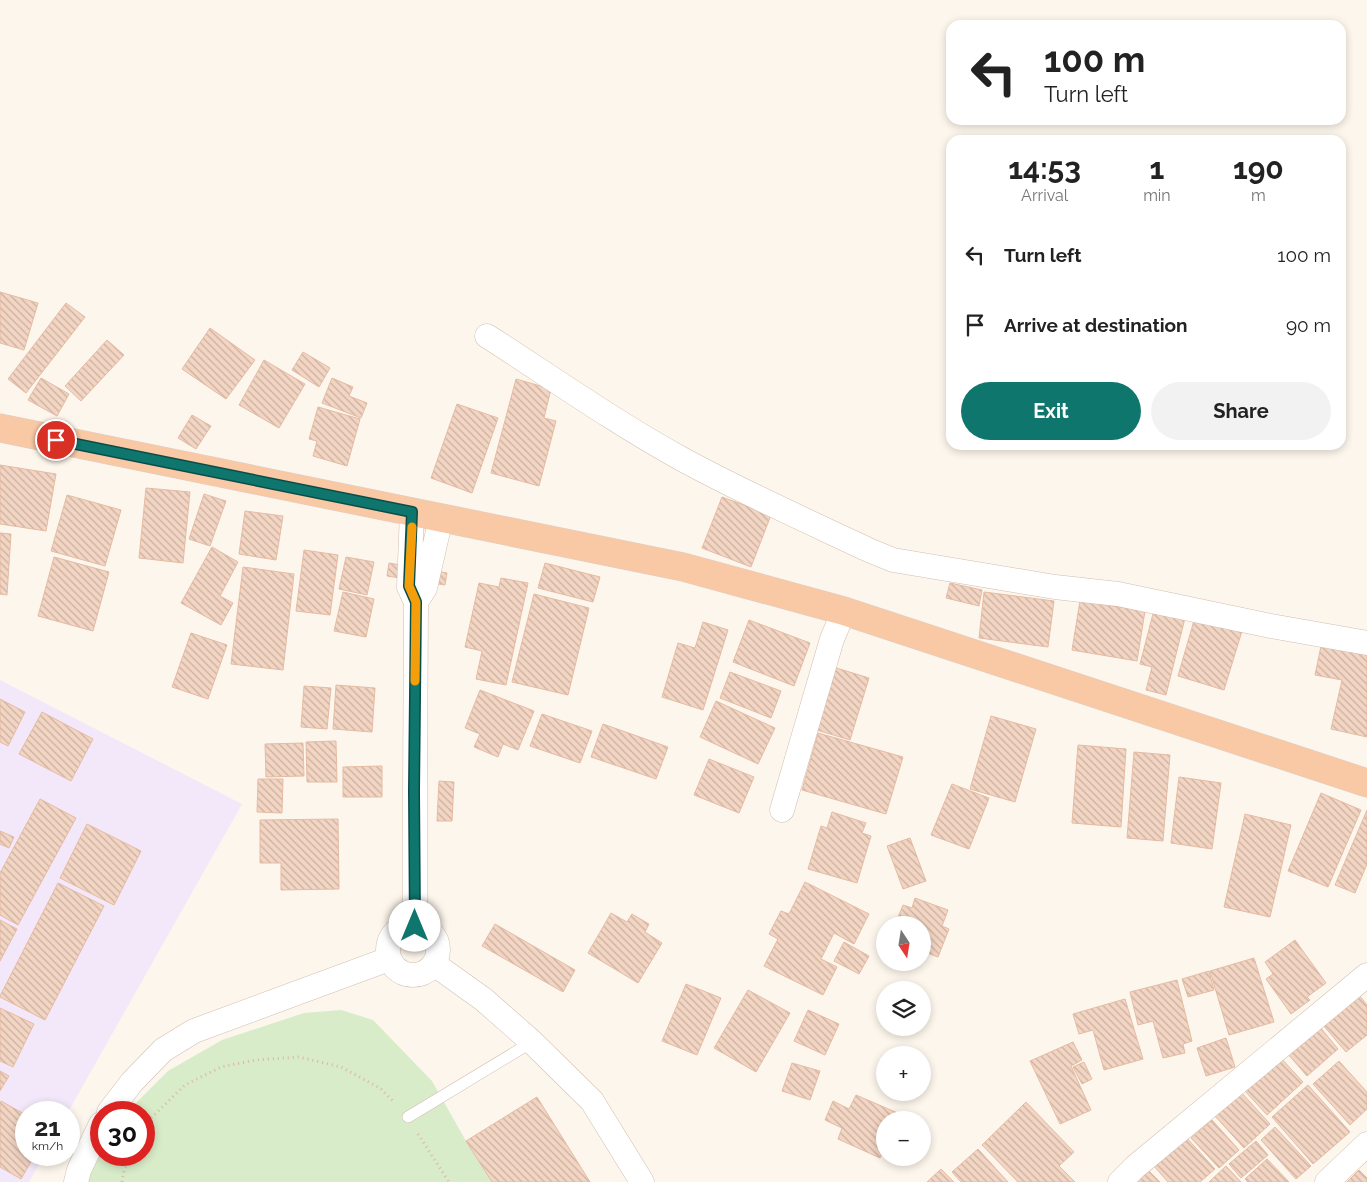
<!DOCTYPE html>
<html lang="en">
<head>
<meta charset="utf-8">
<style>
	:root { --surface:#fff; --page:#f2f2f2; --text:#222; --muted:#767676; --accent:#0f766e }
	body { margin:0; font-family:Raleway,sans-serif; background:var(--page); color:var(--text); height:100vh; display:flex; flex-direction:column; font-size:19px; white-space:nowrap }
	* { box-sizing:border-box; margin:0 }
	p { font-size:16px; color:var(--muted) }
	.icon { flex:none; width:28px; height:28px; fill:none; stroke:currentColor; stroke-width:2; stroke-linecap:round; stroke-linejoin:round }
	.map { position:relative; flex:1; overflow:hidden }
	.side { position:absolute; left:946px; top:135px; width:400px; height:315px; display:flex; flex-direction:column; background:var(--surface); border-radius:15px; box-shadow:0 2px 8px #0003 }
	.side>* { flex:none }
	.hud { position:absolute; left:946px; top:20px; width:400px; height:105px; border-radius:15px; box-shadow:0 2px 8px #0003; background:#fff; color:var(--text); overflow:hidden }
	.needle { width:32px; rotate:168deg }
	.buttons { position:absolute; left:876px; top:916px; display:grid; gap:10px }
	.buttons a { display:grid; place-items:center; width:55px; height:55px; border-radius:50%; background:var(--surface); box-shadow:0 2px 8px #0003; font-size:25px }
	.speed { position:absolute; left:15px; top:1101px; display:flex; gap:10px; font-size:25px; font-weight:700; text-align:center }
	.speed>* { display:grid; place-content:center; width:65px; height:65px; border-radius:50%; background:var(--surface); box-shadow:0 2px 8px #0003; line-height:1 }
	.speed small { font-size:12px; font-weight:400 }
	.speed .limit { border:8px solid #d22; background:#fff; color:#111 }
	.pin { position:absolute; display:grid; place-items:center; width:42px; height:42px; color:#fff; margin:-21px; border:2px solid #fff; border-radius:50%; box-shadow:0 1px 5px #0007 }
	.me { position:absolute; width:55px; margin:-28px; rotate:0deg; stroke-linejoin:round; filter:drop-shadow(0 0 4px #0008) }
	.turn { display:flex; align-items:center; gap:18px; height:105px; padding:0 15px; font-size:22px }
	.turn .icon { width:65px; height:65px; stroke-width:2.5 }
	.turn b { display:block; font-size:35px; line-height:42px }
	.eta { display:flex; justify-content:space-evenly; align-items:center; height:85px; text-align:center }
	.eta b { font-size:30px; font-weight:700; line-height:35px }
	.button { display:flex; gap:10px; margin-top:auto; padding:10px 15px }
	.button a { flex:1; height:58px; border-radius:30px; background:var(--accent); color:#fff; font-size:20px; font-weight:700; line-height:58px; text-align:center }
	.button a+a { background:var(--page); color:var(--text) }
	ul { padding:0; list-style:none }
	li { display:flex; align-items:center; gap:15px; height:70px; padding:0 15px }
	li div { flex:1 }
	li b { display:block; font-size:19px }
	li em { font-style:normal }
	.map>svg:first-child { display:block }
</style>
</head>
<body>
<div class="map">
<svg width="1367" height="1182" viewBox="0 0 1367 1182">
	<defs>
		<pattern id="building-back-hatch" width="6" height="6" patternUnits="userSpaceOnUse" patternTransform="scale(1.25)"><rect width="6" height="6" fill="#f3d5c3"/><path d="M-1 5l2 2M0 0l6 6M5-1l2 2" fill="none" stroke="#cab0a1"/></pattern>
	</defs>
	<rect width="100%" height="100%" fill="#fdf6ec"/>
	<path fill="#f3e8fa" d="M0 680 242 804 68 1112H26V1155H44L29 1182H0Z"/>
	<path fill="#d8ecc9" d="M341 1010 373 1020 432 1081 466 1141 537 1097 590 1182H86L101 1149V1155H144V1112H127L168 1071 222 1040 304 1013Z"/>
	<path fill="url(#building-back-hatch)" stroke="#e6bba3" d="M0 292 38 303 24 350 0 343Z
		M66 303 85 317 26 393 8 379Z
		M210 328 255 360 226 399 182 369Z
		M107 340 124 355 81 401 65 386Z
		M303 352 330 368 319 387 292 370Z
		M264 360 305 384 279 428 239 405Z
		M41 378 69 394 57 416 28 400Z
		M332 378 353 387 349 396 367 403 361 418 322 403Z
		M516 379 551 389 544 418 556 421 539 486 491 473Z
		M457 404 498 418 472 493 431 478Z
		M318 407 360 419 347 466 313 456 317 441 309 439Z
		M192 415 211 426 196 449 178 438Z
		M0 465 56 474 46 531 0 524Z
		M146 488 190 492 183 563 139 558Z
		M204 494 226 501 210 546 189 539Z
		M67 495 121 510 105 566 51 551Z
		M722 497 771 515 751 567 702 548Z
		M245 511 283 516 276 560 239 554Z
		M0 533 11 534 7 595 0 594Z
		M212 547 238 562 220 596 233 603 221 625 181 603Z
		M304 550 338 555 330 615 296 611Z
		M54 557 109 572 93 631 38 616Z
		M346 557 374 562 367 595 339 589Z
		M389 563 447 573 445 585 387 576Z
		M545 563 600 577 593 602 538 588Z
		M243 567 294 574 283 670 231 664Z
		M501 578 528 583 506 685 476 679 482 651 465 647 479 583 499 587Z
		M950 583 982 590 979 606 946 598Z
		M343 592 374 599 366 637 334 631Z
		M984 592 1054 601 1048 647 979 638Z
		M534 594 589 608 568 695 512 682Z
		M1080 601 1145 611 1137 661 1072 650Z
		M1154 610 1185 618 1166 695 1146 690 1152 667 1140 664Z
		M1195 617 1242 631 1224 690 1178 676Z
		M749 620 810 643 794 686 733 662Z
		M703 622 728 630 703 710 662 697 678 643 695 648Z
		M191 633 227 645 208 699 172 687Z
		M1321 646 1367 655V737L1331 729 1342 680 1315 675Z
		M830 666 869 678 850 740 810 728Z
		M730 672 781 691 771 718 720 698Z
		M336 685 375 688 372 732 333 729Z
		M304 686 331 688 327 729 301 727Z
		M480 690 534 711 518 750 503 744 498 757 474 747 480 734 465 728Z
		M0 699 25 712 8 746 0 742Z
		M716 701 775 728 758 764 700 737Z
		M42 712 93 739 71 781 19 754Z
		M542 714 592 731 580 763 530 746Z
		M991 716 1036 729 1015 802 970 789Z
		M603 724 668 747 656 779 591 757Z
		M818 733 903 757 886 814 802 790Z
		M336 741 337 782H307L306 742Z
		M303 743 304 776 266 777 265 744Z
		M1078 745 1126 749 1121 827 1072 823Z
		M1134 752 1170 755 1163 841 1127 838Z
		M709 759 754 777 739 813 694 795Z
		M382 766V797H343V767Z
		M1179 777 1221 783 1212 849 1171 843Z
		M258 779H283L282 813 257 812Z
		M439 781 454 782 452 821H437Z
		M952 784 989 798 969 849 931 835Z
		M1321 793 1361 810 1328 887 1288 871Z
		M40 799 76 818 18 925 0 915V873Z
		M1367 810V864L1355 893 1335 885Z
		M832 812 866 823 862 833 871 836 857 883 808 869 821 826 827 828Z
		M1245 814 1291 825 1270 917 1224 907Z
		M338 819 339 889 281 890V863H260V820Z
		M87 824 141 851 114 905 60 878Z
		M0 831 14 837 9 848 0 844Z
		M910 838 926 881 903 889 887 846Z
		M805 882 869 914 854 944 834 933 821 959 837 967 823 995 764 966 778 939 769 934 781 911 789 914Z
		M58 883 104 906 45 1020 0 997V996Z
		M915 898 948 910 942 926 949 929 938 957 922 951V925H895L903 905 912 908Z
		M611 913 627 922 632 914 649 924 645 932 662 943 638 983 588 953Z
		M0 920 17 929 0 961Z
		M495 924 575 970 563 992 482 946Z
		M1295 940 1326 983 1307 997 1310 1000 1291 1014 1266 979 1273 974 1265 962Z
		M844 942 869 956 859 974 834 961Z
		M1254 958 1274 1022 1229 1035 1210 971Z
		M1209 971 1214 990 1188 997 1182 979Z
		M1177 980 1192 1041 1183 1044 1185 1053 1163 1058 1153 1021 1138 1025 1130 992Z
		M686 984 721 998 697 1055 662 1041Z
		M748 990 790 1013 756 1072 714 1048Z
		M1359 995 1367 1005V1035L1346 1052 1323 1025Z
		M1125 999 1143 1059 1104 1070 1093 1030 1079 1034 1073 1014Z
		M0 1008 34 1024 13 1067 0 1061Z
		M808 1010 839 1024 825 1055 794 1041Z
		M1320 1027 1338 1049 1307 1076 1287 1053Z
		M1226 1038 1235 1067 1206 1076 1197 1048Z
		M1073 1042 1082 1060 1071 1066 1091 1110 1060 1124 1030 1061Z
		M1280 1057 1303 1082 1267 1115 1244 1090Z
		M1339 1061 1367 1092V1109L1350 1125 1313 1084Z
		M1084 1062 1092 1079 1082 1084 1073 1067Z
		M792 1063 820 1071 810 1100 782 1091Z
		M0 1071 9 1076 0 1091Z
		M1308 1085 1350 1132 1313 1164 1272 1117Z
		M1240 1091 1270 1124 1244 1148 1214 1115Z
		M856 1095 900 1114 897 1120H885V1147L880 1158 838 1139 842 1128 825 1120 833 1101 849 1109Z
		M537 1097 590 1182H492L466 1141Z
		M1 1101 26 1115V1155H35L21 1179 0 1167V1103Z
		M1026 1102 1074 1152 1059 1166 1075 1182H1018L982 1145Z
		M1212 1120 1239 1150 1219 1168 1191 1138Z
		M1275 1127 1311 1166 1296 1179 1261 1140Z
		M1185 1136 1215 1169 1200 1182H1168L1153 1165Z
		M1256 1141 1268 1155 1241 1178 1229 1164Z
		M978 1149 1008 1182H961L952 1172Z
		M1267 1159 1289 1182H1248L1245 1179Z
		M1226 1166 1241 1182H1209Z
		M1146 1168 1160 1182H1133Z
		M941 1169 954 1182H927Z
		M1359 1170 1367 1178V1182H1347Z"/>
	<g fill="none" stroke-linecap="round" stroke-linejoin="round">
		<defs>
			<path id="service" d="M408 1117 532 1042"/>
			<path id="minor" d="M487 336C551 377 613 421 680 458 742 492 807 521 871 551L893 560 1055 587 1118 594 1271 626 1367 643
				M412 512 409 587 416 602 415 791V925
				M416 602 425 588 441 518
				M782 810 832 639 844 611
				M388 950a25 25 0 1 1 50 0a25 25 0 1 1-50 0Z
				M434 964 483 999 532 1042 592 1101 642 1182
				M109 1112 132 1082 163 1050 194 1031 389 959
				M76 1182 79 1170 101 1124
				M1120 1182 1135 1167 1367 975
				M1327 1182 1367 1144"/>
			<path id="trunk" d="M0 428 683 567 844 611 1367 783"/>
		</defs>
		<use href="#service" stroke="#d1beb0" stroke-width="12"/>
		<use href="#minor" stroke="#d1beb0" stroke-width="25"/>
		<use href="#trunk" stroke="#dad1cd" stroke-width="29"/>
		<path stroke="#d9b8a5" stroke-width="3" stroke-dasharray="1 4" stroke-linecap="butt" d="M144 1131 150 1119 185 1085 221 1067 255 1060 299 1057 341 1067 380 1088 395 1103
			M418 1134 449 1182
			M122 1182 124 1170 131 1155"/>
		<use href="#service" stroke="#fff" stroke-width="11"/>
		<use href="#minor" stroke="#fff" stroke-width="24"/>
		<use href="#trunk" stroke="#f9c8a4" stroke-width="28"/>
	</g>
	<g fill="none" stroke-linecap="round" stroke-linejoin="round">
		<defs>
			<path id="route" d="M56 440 412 512 409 586 416 602 414 791 415 926"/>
		</defs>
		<use href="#route" stroke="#0a4d48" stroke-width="12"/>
		<use href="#route" stroke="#0f766e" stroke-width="9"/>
		<path stroke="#f59e0b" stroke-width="9" d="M412 527 409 586 416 602 415 681"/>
	</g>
</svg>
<div class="buttons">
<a><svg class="needle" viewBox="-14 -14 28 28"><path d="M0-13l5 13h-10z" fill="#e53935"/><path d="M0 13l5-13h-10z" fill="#767676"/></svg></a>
<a><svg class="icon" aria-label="layers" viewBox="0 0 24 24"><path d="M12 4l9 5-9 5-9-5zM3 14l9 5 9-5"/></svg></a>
<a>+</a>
<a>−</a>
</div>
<div class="speed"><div>21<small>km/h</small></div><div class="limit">30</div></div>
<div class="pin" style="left:56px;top:440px;background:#d93025"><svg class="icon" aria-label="arrive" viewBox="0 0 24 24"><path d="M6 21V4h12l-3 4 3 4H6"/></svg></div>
<svg class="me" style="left:415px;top:926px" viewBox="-20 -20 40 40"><circle r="19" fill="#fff"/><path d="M0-13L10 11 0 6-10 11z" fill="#0f766e"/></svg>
<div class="hud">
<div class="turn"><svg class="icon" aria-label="left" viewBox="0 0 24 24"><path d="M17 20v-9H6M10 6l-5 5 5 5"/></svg><div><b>100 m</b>Turn left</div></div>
</div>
<section class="side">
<div class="eta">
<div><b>14:53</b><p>Arrival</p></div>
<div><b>1</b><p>min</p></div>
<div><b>190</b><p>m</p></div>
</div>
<ul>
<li><svg class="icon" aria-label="left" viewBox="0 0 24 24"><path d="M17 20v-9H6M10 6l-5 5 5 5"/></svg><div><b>Turn left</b></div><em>100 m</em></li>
<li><svg class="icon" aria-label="arrive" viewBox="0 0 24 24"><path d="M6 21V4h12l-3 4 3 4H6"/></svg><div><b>Arrive at destination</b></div><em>90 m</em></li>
</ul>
<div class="button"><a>Exit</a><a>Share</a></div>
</section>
</div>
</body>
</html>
